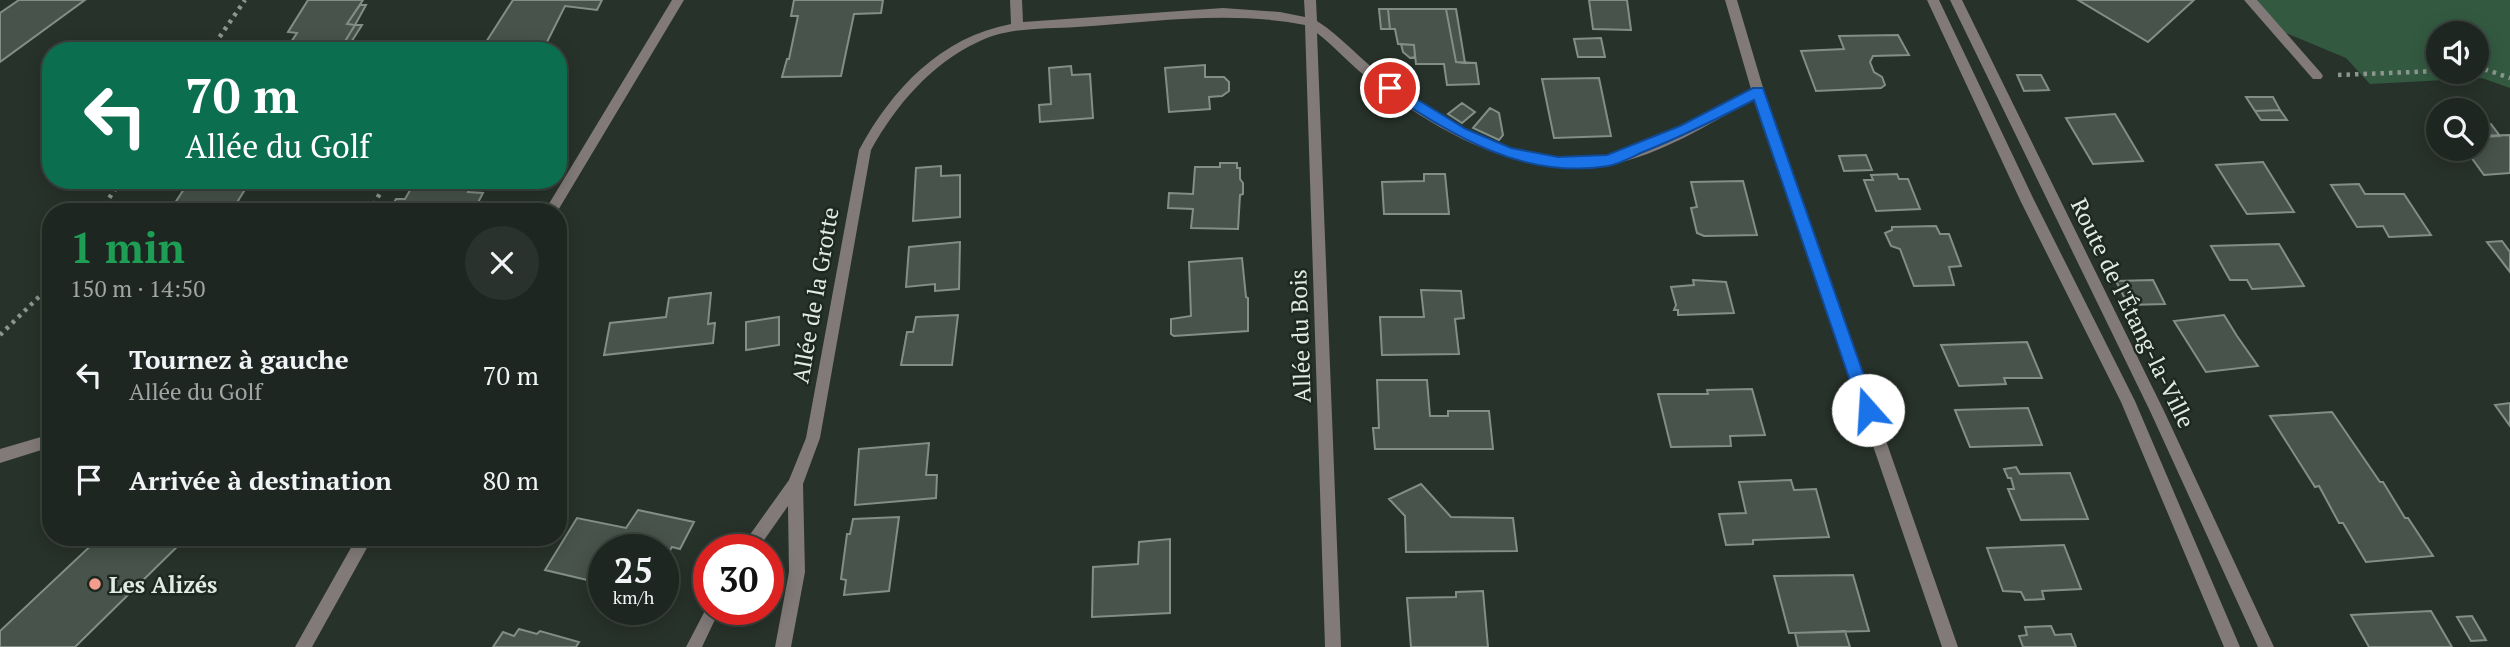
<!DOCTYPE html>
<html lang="fr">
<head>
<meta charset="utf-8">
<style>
	:root { --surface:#1d2620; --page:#2a322d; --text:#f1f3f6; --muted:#a0a5a5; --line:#3b433e }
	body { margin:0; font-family:"PT Serif",serif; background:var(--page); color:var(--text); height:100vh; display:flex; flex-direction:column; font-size:26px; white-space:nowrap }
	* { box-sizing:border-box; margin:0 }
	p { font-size:23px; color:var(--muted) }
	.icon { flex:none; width:38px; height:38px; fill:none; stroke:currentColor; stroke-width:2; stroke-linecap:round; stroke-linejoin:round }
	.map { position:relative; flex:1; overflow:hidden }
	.drawer { position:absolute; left:42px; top:203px; width:525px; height:343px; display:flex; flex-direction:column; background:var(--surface); border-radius:28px; box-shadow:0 4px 18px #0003,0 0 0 2px var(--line) }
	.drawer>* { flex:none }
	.hud { position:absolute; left:42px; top:42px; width:525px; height:147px; border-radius:28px; box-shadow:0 4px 18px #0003,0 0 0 2px var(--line); background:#0b6e4f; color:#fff; overflow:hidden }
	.fabs { position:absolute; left:2426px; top:21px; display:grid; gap:14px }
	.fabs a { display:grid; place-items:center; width:63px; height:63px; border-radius:50%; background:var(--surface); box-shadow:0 4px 18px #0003,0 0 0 2px var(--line); font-size:35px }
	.speed { position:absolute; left:588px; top:534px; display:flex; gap:14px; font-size:35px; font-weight:700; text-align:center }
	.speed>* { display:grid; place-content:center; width:91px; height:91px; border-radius:50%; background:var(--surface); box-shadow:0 4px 18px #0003,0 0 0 2px var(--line); line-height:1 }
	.speed small { font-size:18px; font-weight:400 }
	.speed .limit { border:10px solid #d22; background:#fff; color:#111 }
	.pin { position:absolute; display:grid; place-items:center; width:60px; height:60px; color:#fff; margin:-30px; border:4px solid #fff; border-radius:50%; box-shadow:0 2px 7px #0007 }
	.me { position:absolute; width:77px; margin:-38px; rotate:341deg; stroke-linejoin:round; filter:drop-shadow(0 0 5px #0008) }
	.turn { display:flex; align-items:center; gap:24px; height:147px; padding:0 28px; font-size:32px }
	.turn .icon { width:91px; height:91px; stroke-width:2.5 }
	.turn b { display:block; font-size:49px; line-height:60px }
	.round { display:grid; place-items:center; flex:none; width:74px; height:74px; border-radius:37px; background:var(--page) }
	.overview { display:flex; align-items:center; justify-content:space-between; height:119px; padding:0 28px }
	h1 { font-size:42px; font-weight:600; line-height:52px; color:#1e9e55 }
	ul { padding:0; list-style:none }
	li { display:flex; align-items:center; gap:21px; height:105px; padding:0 28px }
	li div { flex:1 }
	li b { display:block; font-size:26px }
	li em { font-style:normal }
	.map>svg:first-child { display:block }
</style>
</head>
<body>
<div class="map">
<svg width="2510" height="647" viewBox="0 0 2510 647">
	<rect width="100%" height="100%" fill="#27322a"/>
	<path fill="#335a41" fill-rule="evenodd" d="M2256 0H2510V88L2482 78 2370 84 2346 58 2286 33ZM2438 33H2476V72H2438Z"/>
	<path fill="#47534b" stroke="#828f86" stroke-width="2" d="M19 0H85L0 62V13Z
		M308 0H363L347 24 355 25 344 43 354 44 350 51H270L277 41 291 42 297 33 288 32Z
		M513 0H602L597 10 565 6 545 46 486 42Z
		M794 0H883L881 13 854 14 841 76 782 77 787 59H789L798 16H791Z
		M1589 0H1627L1631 30 1593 29Z
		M2078 0H2194L2148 42Z
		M360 5H366L355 25 347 24Z
		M1379 9H1388L1390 29H1381Z
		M1388 9H1446L1456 62 1476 63 1479 84 1447 85 1444 64H1416L1414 45 1398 44 1395 29H1390Z
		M1446 9H1456L1465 63 1456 62Z
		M355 25H362L350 44 344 43Z
		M1898 35 1909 55 1873 56 1870 62 1874 72 1882 77 1885 85 1881 88 1816 91 1801 51 1844 49 1839 36Z
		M1601 38 1605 57H1578L1574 39Z
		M1401 44 1414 45 1415 57 1410 58 1403 52Z
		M1205 65V77H1224L1229 82V91L1222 96 1209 97 1210 109 1169 112 1165 68Z
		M1071 66 1072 75 1090 74 1093 118 1040 122 1039 105 1051 104 1049 68Z
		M2017 75H2041L2049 90 2024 91Z
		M1599 78 1611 136 1554 138 1542 79Z
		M2246 97H2273L2280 110 2255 111Z
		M1462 103 1475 112 1462 123 1448 114Z
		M1490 108 1499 113 1503 135 1499 140 1473 128Z
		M2280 110 2287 120H2261L2255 111Z
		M2115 114 2143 161 2093 164 2066 118Z
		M2491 124 2500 136 2477 137 2476 125Z
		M2510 135V173L2484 175 2468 153H2461L2458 149H2476V136Z
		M1866 155 1872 170 1844 171 1839 156Z
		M2263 162 2294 212 2247 214 2216 165Z
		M1220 163H1237V168H1240V179L1243 183V194L1240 195 1238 229 1191 228 1193 209 1168 208 1169 193 1193 194 1195 167H1220Z
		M941 166V176L960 175V217L913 221 916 168Z
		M1424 174H1445L1449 214H1384L1382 182 1424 181Z
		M1897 174 1899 179H1908L1920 209 1876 211 1864 180H1873L1871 175Z
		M190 180H251L231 212H169Z
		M416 180H475L468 192 483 193 473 212H389L396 199H405Z
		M1743 181 1757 235 1704 236 1697 233 1691 208 1697 207 1691 182Z
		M2359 184 2365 194H2404L2431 235 2389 237 2383 226 2357 227 2331 185Z
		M1936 226 1940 234H1949L1961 266 1949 267 1954 285 1914 286 1900 249 1891 246 1885 233 1892 230V227Z
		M2502 241 2510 252V272L2487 242Z
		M960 242 959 289 935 291V284L906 287 909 247Z
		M2279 244 2304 286 2252 289 2247 280H2230L2211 246Z
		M1242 258 1246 297 1248 298V331L1174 336 1171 334V319L1191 316 1189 262Z
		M1693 280 1726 282 1734 313 1678 315V310H1674L1676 305 1671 287 1694 285Z
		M2153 280 2165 304 2128 305 2116 281Z
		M1421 290 1461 291 1464 318 1455 319 1459 354 1382 355 1380 317H1424Z
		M711 293 708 324 715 323 713 343 604 355 610 323 666 317 669 298Z
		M958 315 952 365H901L907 332H913L916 317Z
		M2224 315 2237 336 2258 366 2206 372 2174 321Z
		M779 317V345L746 350V322Z
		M2027 342 2042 378H2004L2006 384 1959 386 1941 345Z
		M1377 380H1427L1430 416H1448V411H1489L1493 449H1375L1373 428H1379Z
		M1752 389 1765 435 1730 436 1731 446 1671 447 1658 394H1708L1707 390Z
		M2510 403V426L2495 405Z
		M2028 408 2042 445 1970 447 1955 410Z
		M2332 412 2380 482H2383L2405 518H2408L2433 556 2366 562 2343 523H2339L2319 486 2315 487 2270 416Z
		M929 443 926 475H937L936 498 855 505 859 449Z
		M2016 467 2020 474 2070 473 2088 519 2021 520 2008 489H2014L2011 478H2008L2004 469Z
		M1791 480 1794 490 1816 489 1829 537 1753 540V544L1726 545 1719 514 1746 513 1739 482Z
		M1421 484 1451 517 1513 518 1517 551 1406 552 1405 516 1389 499Z
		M638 510 694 522 680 549 672 547 663 562V550H604V584L545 570 577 518 626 528Z
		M899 517 889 591 844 595 846 580 841 579 847 534H850L853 519Z
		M100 537H187L75 647H0V631Z
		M1170 539V613L1092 617 1093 567 1138 564 1139 542Z
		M2064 545 2081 589 2042 591 2044 599 2025 600 2021 592 2003 591 1987 548Z
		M1853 575 1869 631 1789 633 1774 576Z
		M1483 591 1488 647H1411L1407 598 1456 597V592Z
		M2431 611 2452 647H2369L2351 615Z
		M2472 616 2486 640 2471 641 2457 617Z
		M2051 626 2055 635 2071 634 2076 647H2023L2019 636 2027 635 2025 627Z
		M519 629 537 634 540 631 579 642 576 647H493L503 632 514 636Z
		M1845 631 1850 647H1798L1795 633Z"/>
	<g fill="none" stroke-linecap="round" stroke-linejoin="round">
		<path stroke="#8c968f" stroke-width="4.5" stroke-dasharray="3.5 5" stroke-linecap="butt" d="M210 51 245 0
			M2476 70H2487L2510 78
			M2338 75 2438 71
			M100 212 121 180
			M369 212 388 180
			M0 335 51 285"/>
		<path fill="#817a78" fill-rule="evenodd" d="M672 0H684L557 212H544Z
			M1010 0H1022L1023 22 1223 8 1280 12 1305 17 1304 0H1316L1317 21C1342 37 1362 61 1386 79 1450 124 1530 174 1612 155 1661 143 1707 114 1751 89L1725 0H1737L1764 91 1958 647H1942L1754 99C1709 124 1661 155 1609 165 1521 182 1431 128 1365 76 1348 62 1334 46 1317 33L1341 647H1325L1305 25C1228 10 1154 22 1077 27 1044 29 1008 27 978 42 931 64 896 105 871 150L820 438 803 484 805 572 791 647H775L789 572 788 506 757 550H739L789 480 806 438 859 150C892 89 941 37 1011 24Z
			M2244 0H2257L2321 73 2323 76 2321 79H2313Z
			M51 434V447L0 463V449Z
			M357 537H373L312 647H295Z
			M709 603V609H720L702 647H686Z"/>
		<path fill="#817a78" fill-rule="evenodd" d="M1927 0H1939L2035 202 2135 401 2240 647H2224L2121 402 2021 202Z
			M1950 0H1962L2164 411 2274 647H2258L2150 411Z"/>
	</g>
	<path fill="#1a73e8" stroke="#114b97" stroke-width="2" d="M1390 83 1466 129 1511 148 1558 157 1607 155 1680 126 1753 88H1763L1876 410 1874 415H1862L1860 410 1754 100C1717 119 1681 137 1643 152 1632 157 1619 164 1608 166 1522 180 1453 135 1385 91L1383 88Z"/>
	<circle fill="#f49d8c" stroke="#1d2821" stroke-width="2.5" cx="95" cy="584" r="7"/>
	<g text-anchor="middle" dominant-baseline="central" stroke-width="5" stroke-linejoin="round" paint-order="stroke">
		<g font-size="23" fill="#e2eae4" stroke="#1d2821">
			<text transform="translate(815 295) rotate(-80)">Allée de la Grotte</text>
			<text transform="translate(2133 313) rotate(64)">Route de l'Étang-la-Ville</text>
			<text transform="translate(1300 336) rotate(-92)">Allée du Bois</text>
		</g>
		<g font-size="23" font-weight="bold" fill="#e2eae4" stroke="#1d2821" text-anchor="start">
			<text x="109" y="584">Les Alizés</text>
		</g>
	</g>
</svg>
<div class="fabs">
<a><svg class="icon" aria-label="sound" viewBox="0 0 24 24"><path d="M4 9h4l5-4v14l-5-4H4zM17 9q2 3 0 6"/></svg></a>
<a><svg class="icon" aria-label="search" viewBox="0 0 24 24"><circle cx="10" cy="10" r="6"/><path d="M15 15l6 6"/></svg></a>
</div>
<div class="speed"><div>25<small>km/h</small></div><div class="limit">30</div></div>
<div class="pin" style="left:1390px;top:88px;background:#d93025"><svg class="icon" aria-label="arrive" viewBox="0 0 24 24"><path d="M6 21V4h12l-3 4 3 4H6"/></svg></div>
<svg class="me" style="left:1868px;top:410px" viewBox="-20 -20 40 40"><circle r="19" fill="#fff"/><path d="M0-13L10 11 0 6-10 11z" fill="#1a73e8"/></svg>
<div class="hud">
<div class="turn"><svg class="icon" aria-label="left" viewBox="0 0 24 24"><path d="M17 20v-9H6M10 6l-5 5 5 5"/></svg><div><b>70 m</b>Allée du Golf</div></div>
</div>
<section class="drawer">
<div class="overview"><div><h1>1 min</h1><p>150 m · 14:50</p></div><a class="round"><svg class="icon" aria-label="close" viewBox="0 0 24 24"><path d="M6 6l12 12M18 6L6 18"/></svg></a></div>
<ul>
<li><svg class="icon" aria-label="left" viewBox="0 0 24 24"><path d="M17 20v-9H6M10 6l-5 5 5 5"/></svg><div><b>Tournez à gauche</b><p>Allée du Golf</p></div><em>70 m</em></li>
<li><svg class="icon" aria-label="arrive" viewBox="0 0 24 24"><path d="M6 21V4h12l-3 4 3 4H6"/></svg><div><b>Arrivée à destination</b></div><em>80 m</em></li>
</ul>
</section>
</div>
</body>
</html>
